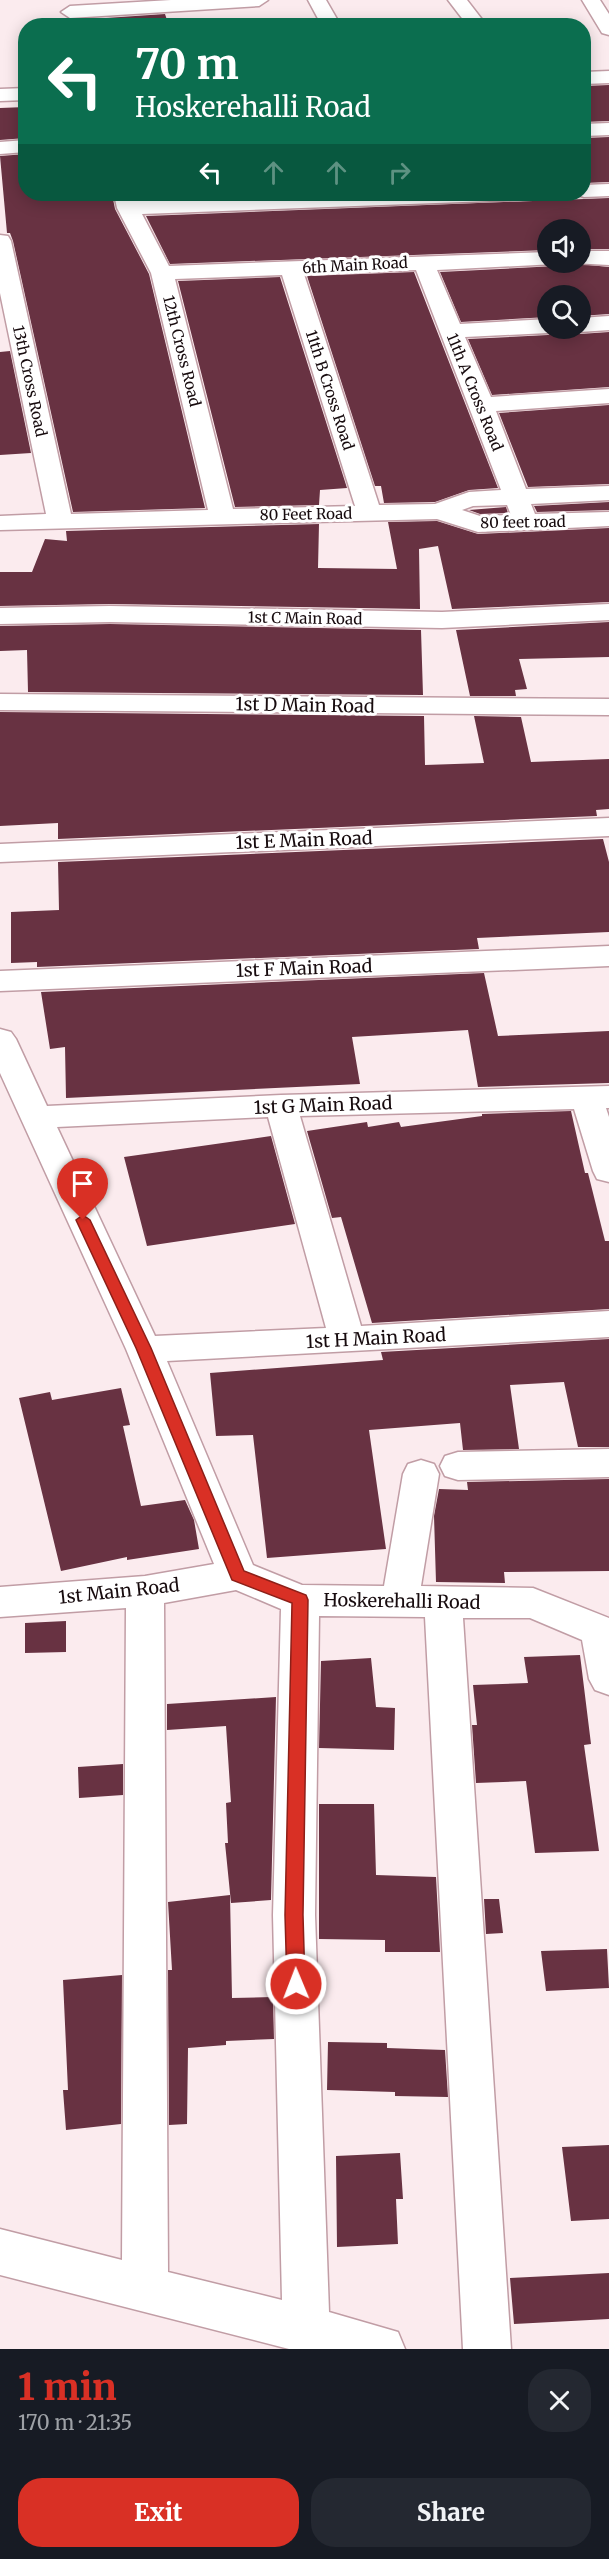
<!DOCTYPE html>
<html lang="en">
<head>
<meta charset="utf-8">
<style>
	:root { --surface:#171b24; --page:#242831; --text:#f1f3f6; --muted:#9ea1a6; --accent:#d93025 }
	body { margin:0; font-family:Merriweather,serif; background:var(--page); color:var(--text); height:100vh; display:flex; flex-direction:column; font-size:22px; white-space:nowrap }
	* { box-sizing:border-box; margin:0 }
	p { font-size:20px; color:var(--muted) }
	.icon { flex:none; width:33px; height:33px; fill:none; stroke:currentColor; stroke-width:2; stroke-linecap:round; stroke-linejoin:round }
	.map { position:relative; height:2349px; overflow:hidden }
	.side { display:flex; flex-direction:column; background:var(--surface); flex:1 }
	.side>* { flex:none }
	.guide { position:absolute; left:18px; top:18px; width:573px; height:183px; border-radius:24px; box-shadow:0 3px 15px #0003; background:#0b6e4f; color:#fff; overflow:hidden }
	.fabs { position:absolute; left:537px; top:219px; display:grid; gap:12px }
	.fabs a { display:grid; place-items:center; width:54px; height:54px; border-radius:50%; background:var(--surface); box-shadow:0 3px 15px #0003; font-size:30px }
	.pin { position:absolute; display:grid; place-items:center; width:51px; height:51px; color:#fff; margin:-62px -26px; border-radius:50% 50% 50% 0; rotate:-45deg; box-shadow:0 0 6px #0007 }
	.pin .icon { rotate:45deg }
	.me { position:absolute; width:66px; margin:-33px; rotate:359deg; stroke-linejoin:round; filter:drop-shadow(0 0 4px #0008) }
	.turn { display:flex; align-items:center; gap:21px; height:126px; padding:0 18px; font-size:27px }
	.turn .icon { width:78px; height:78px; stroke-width:2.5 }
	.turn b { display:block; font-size:42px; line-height:51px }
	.lanes { display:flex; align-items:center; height:57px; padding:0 18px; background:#0003; justify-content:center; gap:30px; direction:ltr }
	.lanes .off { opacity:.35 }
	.round { display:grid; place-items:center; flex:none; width:63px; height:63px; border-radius:24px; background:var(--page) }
	.head { display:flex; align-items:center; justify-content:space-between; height:102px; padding:0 18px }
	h1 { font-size:36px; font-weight:800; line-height:45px; color:var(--accent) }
	.primary-button { display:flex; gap:12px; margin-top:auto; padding:12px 18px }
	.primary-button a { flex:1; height:69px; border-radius:24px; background:var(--accent); color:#fff; font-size:24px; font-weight:800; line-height:69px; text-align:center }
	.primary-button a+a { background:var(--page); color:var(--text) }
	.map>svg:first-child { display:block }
</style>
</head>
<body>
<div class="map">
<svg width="609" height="2349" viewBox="0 0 609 2349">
	<rect width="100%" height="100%" fill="#fbebee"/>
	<path fill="#683242" d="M165 14 169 26H92L91 19Z
		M609 85V121L584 122V86Z
		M26 107V138L0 140V108Z
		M609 137V182L584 183V138Z
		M26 154V194H112L115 209 149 274 205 508 73 512 13 241 10 233H7L0 156Z
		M136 194H302L138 199Z
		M609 198V249H580V230H548V250L170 264 146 216Z
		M558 262 609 267V314L580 316V296H548V317L461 322 440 272 556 266Z
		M414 272 498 488 469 490 435 502 384 503 381 486H375L307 276Z
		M280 277 347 488 320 490 319 505 235 507 178 281Z
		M560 328H569L580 334 609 332V387L492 395 468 339 548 335Z
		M10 351 31 453 0 455V352Z
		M609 405V484L528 487 499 413Z
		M609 502V510L537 512 534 506Z
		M506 507 508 513 480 514 469 510Z
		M437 521 478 534 609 528V602L452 609 438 546 419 549 420 609 110 604 0 606V572H32L45 539 67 541 66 531 319 524 318 568 397 569 388 522Z
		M609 622V657L519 659 527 689 515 690 516 696H470L456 630Z
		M110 624 421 630 423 695 28 692 27 650 0 651V626Z
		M0 712 424 716 425 765 484 763 474 716 521 717 531 762 609 759V809L596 810 597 816 58 839V823L0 826Z
		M603 839 609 862V932L477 938 479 949 37 967V962L11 963V912L59 910 58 862Z
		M484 973 498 1036 609 1031V1083L478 1087 468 1030 352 1037 360 1084 66 1098 65 1047 50 1049 41 992Z
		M571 1111 585 1173H588L605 1241H609V1309L372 1323 341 1217 332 1218 307 1131 367 1122 368 1127 399 1122 401 1127 482 1116V1114Z
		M271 1136 295 1224 147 1246 124 1157Z
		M609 1339V1447H578L564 1382 510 1385 519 1449 463 1450 460 1423 369 1430 386 1549 267 1558 253 1435 216 1436 210 1373 383 1360 381 1352Z
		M121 1388 130 1425 123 1426 141 1506 185 1500 194 1520 199 1549 127 1560V1557L61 1571 19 1398 50 1392 52 1400Z
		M609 1479V1571L504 1572 505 1583 436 1582 434 1516 439 1489 468 1490 467 1482Z
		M66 1621V1652L25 1653V1623Z
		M580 1655 591 1744 584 1745 599 1851 535 1853 526 1781 476 1783 472 1725H477L473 1685 528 1683 524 1657Z
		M371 1658 376 1707 395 1708 394 1750 319 1748 321 1661Z
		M276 1697 271 1900 231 1903 225 1843H228L226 1803 231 1802 226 1726 167 1730V1704Z
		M123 1764V1795L79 1798 78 1767Z
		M319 1804H374L376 1875 436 1877 440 1952H385V1940L319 1939Z
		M230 1895 232 1998 273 1997 274 2039 226 2041V2045L188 2048 187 2124 169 2125 168 1970H172L168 1902Z
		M484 1899H499L503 1933 486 1934Z
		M607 1949 609 1988 546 1991 541 1951Z
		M122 1975 121 2124 66 2130 63 2090H68L63 1980Z
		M328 2042 387 2043V2048L445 2050 448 2097 395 2096V2092L327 2090Z
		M609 2145V2219L571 2221 562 2147Z
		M400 2153 403 2199H396L398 2244 337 2247 336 2156Z
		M609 2273V2319L514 2324 510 2278Z"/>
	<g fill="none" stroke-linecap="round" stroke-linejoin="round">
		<defs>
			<path id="minor" d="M171 0H268L259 6 70 18 61 12 70 6Z
				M308 0H326L341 26H322Z
				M448 0H467L484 22 482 26H468Z
				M582 0H600L609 14V35L602 33Z
				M609 123V135L584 136V124Z
				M26 140V152L0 154V142Z
				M609 184V196L584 197 575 194H584V185Z
				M114 194H134L137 201 357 194H530L527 198 520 200 142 214 169 266 548 252V262L556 264 437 270 460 324 548 319V328H558L548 333 465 337 491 397 609 389V403L496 411 526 489 609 486V500L531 504 535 514 609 512V526L478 532 437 519 0 530V516L46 514 0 293V235L8 236 11 241 71 514 208 510 151 273 117 208ZM416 270 501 490 469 492 435 504 379 505 304 274ZM282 275 355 506 233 509 175 279ZM507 505 511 515 480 516 462 510 473 506Z
				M580 251H609V265L572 263 580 262Z
				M609 316V330L580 332 571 328H580V318Z
				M609 604V620L442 628 110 622 0 624V608L110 606 442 612Z
				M0 694 609 699V715L0 710Z
				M609 818V836L0 862V844Z
				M609 946V966L0 991V971Z
				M0 1029 11 1032 16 1039 47 1106 281 1095 609 1086V1108H606L609 1117V1182L597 1179 593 1171 574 1109 300 1116 361 1326 609 1311V1337L167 1361 253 1565 302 1585 384 1586 403 1474 408 1464 421 1460 434 1464 439 1474 421 1586 533 1588 609 1618V1695L595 1690 589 1679 582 1640 530 1618H463L511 2349H463L425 1617 319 1616 315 1915 329 2312 398 2332 405 2349H289L0 2275V2229L122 2260 126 1608 0 1617V1587L145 1576 214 1564 126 1349 0 1073ZM268 1117 326 1328 155 1336 57 1127ZM236 1590 281 1609 273 1915 282 2300 168 2272 164 1603Z
				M609 1449V1477L458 1480 445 1476 440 1466 445 1456 458 1452Z"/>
			<path id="major" d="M609 71V83L584 84V72Z
				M26 88V100L0 101V89Z"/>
		</defs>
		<use href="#minor" stroke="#c19da5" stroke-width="3"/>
		<use href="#major" stroke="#c19da5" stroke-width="3"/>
		<use href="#minor" fill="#fff" fill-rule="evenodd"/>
		<use href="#major" fill="#fff" fill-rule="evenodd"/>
	</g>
	<path fill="#d93025" stroke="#8d1f18" stroke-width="1.5" d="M83 1215 90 1220 151 1348 244 1571 306 1595 308 1600 303 1915 305 1984 302 1990 296 1992 290 1990 287 1984 285 1915 292 1603 232 1580 136 1348 76 1220Z"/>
	<g text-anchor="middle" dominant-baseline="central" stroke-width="6" stroke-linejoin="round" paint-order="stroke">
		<g font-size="15" fill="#170b0e" stroke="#fff">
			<text transform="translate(355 265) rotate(-3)">6th Main Road</text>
			<text transform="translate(182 351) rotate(76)">12th Cross Road</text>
			<text transform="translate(30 381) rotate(78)">13th Cross Road</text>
			<text transform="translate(330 390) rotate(72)">11th B Cross Road</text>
			<text transform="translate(475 392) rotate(68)">11th A Cross Road</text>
			<text transform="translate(306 514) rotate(-1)">80 Feet Road</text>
			<text transform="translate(523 522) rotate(-1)">80 feet road</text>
			<text transform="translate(305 618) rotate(1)">1st C Main Road</text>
		</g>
		<g font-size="18" fill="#170b0e" stroke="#fff">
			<text transform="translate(305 705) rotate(1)">1st D Main Road</text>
			<text transform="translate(304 840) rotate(-2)">1st E Main Road</text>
			<text transform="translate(304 968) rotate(-2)">1st F Main Road</text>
			<text transform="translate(323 1105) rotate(-2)">1st G Main Road</text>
			<text transform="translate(376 1338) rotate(-3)">1st H Main Road</text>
			<text transform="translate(119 1591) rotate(-6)">1st Main Road</text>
			<text transform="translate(402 1601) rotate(1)">Hoskerehalli Road</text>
		</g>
	</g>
</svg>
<div class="fabs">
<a><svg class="icon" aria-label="sound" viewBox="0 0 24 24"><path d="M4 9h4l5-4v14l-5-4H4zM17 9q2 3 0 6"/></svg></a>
<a><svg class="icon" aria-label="search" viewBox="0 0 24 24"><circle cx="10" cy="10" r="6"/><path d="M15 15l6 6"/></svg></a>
</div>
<div class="pin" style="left:83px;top:1220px;background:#d93025"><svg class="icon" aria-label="arrive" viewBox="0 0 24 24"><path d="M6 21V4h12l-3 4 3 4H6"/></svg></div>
<svg class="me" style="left:296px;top:1984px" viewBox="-20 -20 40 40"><circle r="17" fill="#d93025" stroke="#fff" stroke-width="3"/><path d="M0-11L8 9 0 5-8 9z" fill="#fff"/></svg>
<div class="guide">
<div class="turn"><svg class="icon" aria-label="left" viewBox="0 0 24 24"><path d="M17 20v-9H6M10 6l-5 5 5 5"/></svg><div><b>70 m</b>Hoskerehalli Road</div></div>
<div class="lanes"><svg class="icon" aria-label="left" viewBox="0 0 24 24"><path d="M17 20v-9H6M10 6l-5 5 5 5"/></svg><svg class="icon off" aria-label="ahead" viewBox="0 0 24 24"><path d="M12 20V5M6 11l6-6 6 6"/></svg><svg class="icon off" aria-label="ahead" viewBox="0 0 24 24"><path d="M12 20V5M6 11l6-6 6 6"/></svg><svg class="icon off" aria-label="right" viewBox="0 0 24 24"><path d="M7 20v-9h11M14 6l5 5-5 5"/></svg></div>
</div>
</div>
<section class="side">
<div class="head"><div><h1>1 min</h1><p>170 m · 21:35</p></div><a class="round"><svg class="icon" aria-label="close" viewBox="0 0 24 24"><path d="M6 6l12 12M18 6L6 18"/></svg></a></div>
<div class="primary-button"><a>Exit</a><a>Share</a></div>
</section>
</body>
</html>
